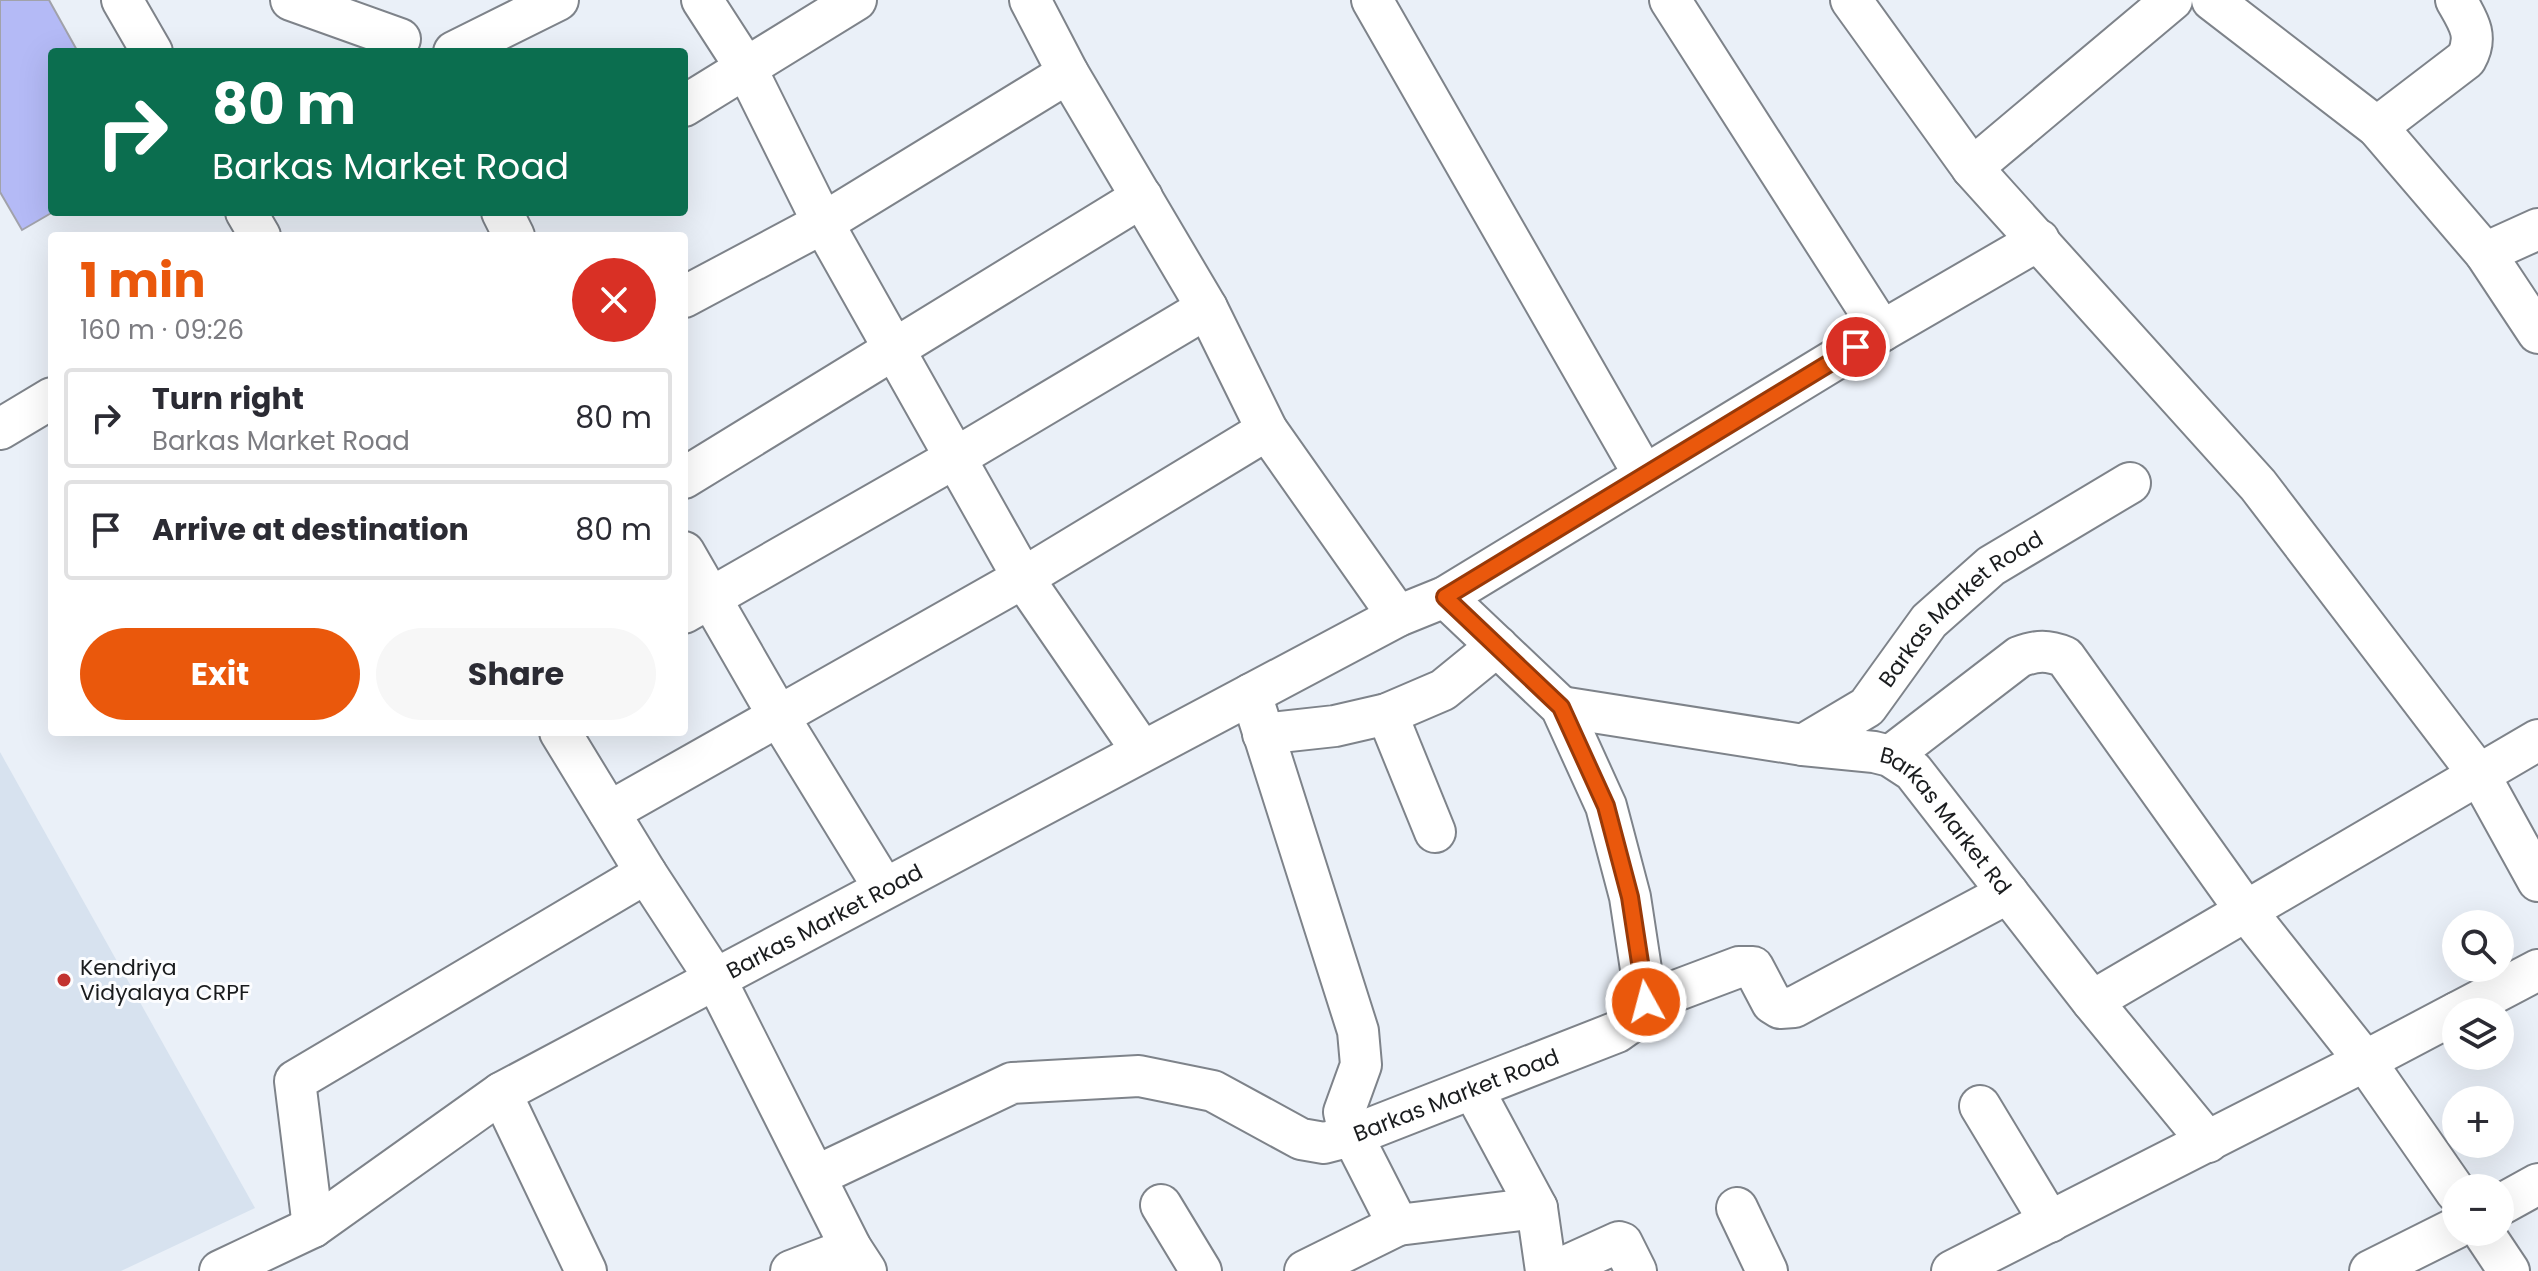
<!DOCTYPE html>
<html lang="en">
<head>
<meta charset="utf-8">
<style>
	:root { --surface:#fff; --page:#f7f7f7; --text:#2b2b33; --muted:#7c7c81; --line:#e1e1e2; --accent:#ea580c }
	body { margin:0; font-family:Poppins,sans-serif; background:var(--page); color:var(--text); height:100vh; display:flex; flex-direction:column; font-size:30px; white-space:nowrap }
	* { box-sizing:border-box; margin:0 }
	p { font-size:26px; color:var(--muted) }
	.icon { flex:none; width:44px; height:44px; fill:none; stroke:currentColor; stroke-width:2; stroke-linecap:round; stroke-linejoin:round }
	.map { position:relative; flex:1; overflow:hidden }
	.panel { position:absolute; left:48px; top:232px; width:640px; height:504px; display:flex; flex-direction:column; background:var(--surface); border-radius:8px; box-shadow:0 8px 32px #0002 }
	.panel>* { flex:none }
	.hud { position:absolute; left:48px; top:48px; width:640px; height:168px; border-radius:8px; box-shadow:0 8px 32px #0002; background:#0b6e4f; color:#fff; overflow:hidden }
	.fabs { position:absolute; left:2442px; top:910px; display:grid; gap:16px }
	.fabs a { display:grid; place-items:center; width:72px; height:72px; border-radius:50%; background:var(--surface); box-shadow:0 8px 32px #0002; font-size:40px }
	.pin { position:absolute; display:grid; place-items:center; width:68px; height:68px; color:#fff; margin:-34px; border:4px solid #fff; border-radius:50%; box-shadow:0 2px 8px #0007 }
	.me { position:absolute; width:88px; margin:-44px; rotate:353deg; stroke-linejoin:round; filter:drop-shadow(0 0 6px #0008) }
	.turn { display:flex; align-items:center; gap:28px; height:168px; padding:0 32px; font-size:36px }
	.turn .icon { width:104px; height:104px; stroke-width:2.5 }
	.turn b { display:block; font-size:56px; line-height:68px }
	.round { display:grid; place-items:center; flex:none; width:84px; height:84px; border-radius:42px; background:var(--page) }
	.head { display:flex; align-items:center; justify-content:space-between; height:136px; padding:0 32px }
	h1 { font-size:48px; font-weight:700; line-height:60px; color:var(--accent) }
	.action { display:flex; gap:16px; margin-top:auto; padding:16px 32px }
	.action a { flex:1; height:92px; border-radius:48px; background:var(--accent); color:#fff; font-size:32px; font-weight:700; line-height:92px; text-align:center }
	.action a+a { background:var(--page); color:var(--text) }
	ul { padding:0; list-style:none }
	li { display:flex; align-items:center; gap:24px; height:100px; margin:0 16px 12px; padding:0 16px; border:4px solid var(--line); border-radius:8px }
	li div { flex:1 }
	li b { display:block; font-size:30px }
	li em { font-style:normal }
	.map>svg:first-child { display:block }
</style>
</head>
<body>
<div class="map">
<svg width="2538" height="1271" viewBox="0 0 2538 1271">
	<rect width="100%" height="100%" fill="#eaf0f8"/>
	<path fill="#d7e2ef" d="M0 752 255 1208 121 1271H0Z"/>
	<path fill="#b4baf6" stroke="#a1a2aa" stroke-width="2" d="M0 0H49L78 52H52L53 212 22 230 0 192Z"/>
	<g fill="none" stroke-linecap="round" stroke-linejoin="round">
		<defs>
			<g id="minor">
				<path d="M122 0 152 52"/>
				<path d="M291 0 400 39"/>
				<path d="M702 0 746 68 823 223 1023 578 1142 751"/>
				<path d="M1030 0 1068 73 1207 308 1267 430 1398 616"/>
				<path d="M1372 0 1644 475"/>
				<path d="M1670 0 1882 331"/>
				<path d="M1851 0 1972 168 2258 485 2480 776 2538 881"/>
				<path d="M2212 0 2377 127 2485 253 2538 333"/>
				<path d="M454 52 558 0"/>
				<path d="M684 106 856 0"/>
				<path d="M2377 127 2466 59C2479 36 2468 21 2456 0"/>
				<path d="M1972 168 2172 0"/>
				<path d="M246 212 260 236"/>
				<path d="M502 212 514 236"/>
				<path d="M2485 253 2538 229"/>
				<path d="M684 297 823 223 1068 73"/>
				<path d="M0 429 52 398"/>
				<path d="M684 478 1142 197"/>
				<path d="M684 552 779 717 884 888"/>
				<path d="M684 613 955 458 1207 308"/>
				<path d="M1251 694 1358 1031 1361 1065 1344 1112 1347 1125 1398 1225 1305 1271"/>
				<path id="s1" d="M1561 707 1803 745 1874 752 1890 756 1913 771 2092 1001 2208 1142"/>
				<path d="M1387 714 1435 832"/>
				<path d="M560 732 646 873 716 980 851 1248 866 1271"/>
				<path d="M1263 734 1335 726 1387 714 1443 690 1497 646"/>
				<path id="s2" d="M1803 745 1867 707 1929 621 1991 566 2130 483"/>
				<path d="M1890 756 2019 657C2037 650 2048 650 2065 657L2246 911 2365 1061 2456 1013"/>
				<path d="M609 812 1023 578 1267 430"/>
				<path d="M2092 1001 2538 740"/>
				<path d="M1646 1002 1739 967H1753L1772 1003 1780 1008 1794 1007 2008 893"/>
				<path d="M2458 1012 2538 970"/>
				<path d="M1473 1089 1537 1208"/>
				<path d="M501 1093 586 1271"/>
				<path d="M1980 1106 2050 1222"/>
				<path id="s3" d="M816 1176 1012 1083 1139 1076 1213 1091 1301 1139 1324 1143 1351 1136 1617 1032 1634 1020 1646 1002 1630 897 1606 806 1561 707 1445 597"/>
				<path d="M1161 1205 1201 1271"/>
				<path d="M2500 1205 2538 1184"/>
				<path d="M1737 1208 1767 1271"/>
				<path d="M1398 1225 1537 1208 1546 1271"/>
				<path d="M313 1227 295 1081 646 873"/>
				<path d="M2483 1232 2509 1271"/>
				<path id="s4" d="M220 1271 313 1227 501 1093 1398 616 1445 597 1882 331 2039 240"/>
				<path d="M791 1271 851 1248"/>
				<path d="M1555 1271 1619 1242 1622 1243 1636 1271"/>
				<path d="M1952 1271 2365 1061 2456 1192"/>
				<path d="M2370 1271 2456 1228"/>
			</g>
		</defs>
		<use href="#minor" stroke="#7e838a" stroke-width="44"/>
		<use href="#minor" stroke="#fff" stroke-width="40"/>
	</g>
	<g fill="none" stroke-linecap="round" stroke-linejoin="round">
		<defs>
			<path id="route" d="M1646 1002 1630 897 1606 806 1561 707 1445 597 1856 347"/>
		</defs>
		<use href="#route" stroke="#983908" stroke-width="20"/>
		<use href="#route" stroke="#ea580c" stroke-width="14"/>
	</g>
	<circle fill="#c23431" stroke="#fcfdff" stroke-width="3" cx="64" cy="980" r="8"/>
	<g text-anchor="middle" dominant-baseline="central" stroke-width="6" stroke-linejoin="round" paint-order="stroke">
		<g font-size="22" fill="#1a1c1e" stroke="#fcfdff">
			<text stroke="none"><textPath href="#s2" startOffset="212">Barkas Market Road</textPath></text>
			<text stroke="none"><textPath href="#s1" startOffset="418">Barkas Market Rd</textPath></text>
			<text stroke="none"><textPath href="#s4" startOffset="700">Barkas Market Road</textPath></text>
			<text stroke="none"><textPath href="#s3" startOffset="684">Barkas Market Road</textPath></text>
		</g>
		<g font-size="22" fill="#1a1c1e" stroke="#fcfdff" text-anchor="start">
			<text x="80" y="967">Kendriya<tspan x="80" dy="25">Vidyalaya CRPF</tspan></text>
		</g>
	</g>
</svg>
<div class="fabs">
<a><svg class="icon" aria-label="search" viewBox="0 0 24 24"><circle cx="10" cy="10" r="6"/><path d="M15 15l6 6"/></svg></a>
<a><svg class="icon" aria-label="layers" viewBox="0 0 24 24"><path d="M12 4l9 5-9 5-9-5zM3 14l9 5 9-5"/></svg></a>
<a>+</a>
<a>−</a>
</div>
<div class="pin" style="left:1856px;top:347px;background:#d93025"><svg class="icon" aria-label="arrive" viewBox="0 0 24 24"><path d="M6 21V4h12l-3 4 3 4H6"/></svg></div>
<svg class="me" style="left:1646px;top:1002px" viewBox="-20 -20 40 40"><circle r="17" fill="#ea580c" stroke="#fff" stroke-width="3"/><path d="M0-11L8 9 0 5-8 9z" fill="#fff"/></svg>
<div class="hud">
<div class="turn"><svg class="icon" aria-label="right" viewBox="0 0 24 24"><path d="M7 20v-9h11M14 6l5 5-5 5"/></svg><div><b>80 m</b>Barkas Market Road</div></div>
</div>
<section class="panel">
<div class="head"><div><h1>1 min</h1><p>160 m · 09:26</p></div><a class="round" style="background:#d93025;color:#fff"><svg class="icon" aria-label="close" viewBox="0 0 24 24"><path d="M6 6l12 12M18 6L6 18"/></svg></a></div>
<ul>
<li><svg class="icon" aria-label="right" viewBox="0 0 24 24"><path d="M7 20v-9h11M14 6l5 5-5 5"/></svg><div><b>Turn right</b><p>Barkas Market Road</p></div><em>80 m</em></li>
<li><svg class="icon" aria-label="arrive" viewBox="0 0 24 24"><path d="M6 21V4h12l-3 4 3 4H6"/></svg><div><b>Arrive at destination</b></div><em>80 m</em></li>
</ul>
<div class="action"><a>Exit</a><a>Share</a></div>
</section>
</div>
</body>
</html>
